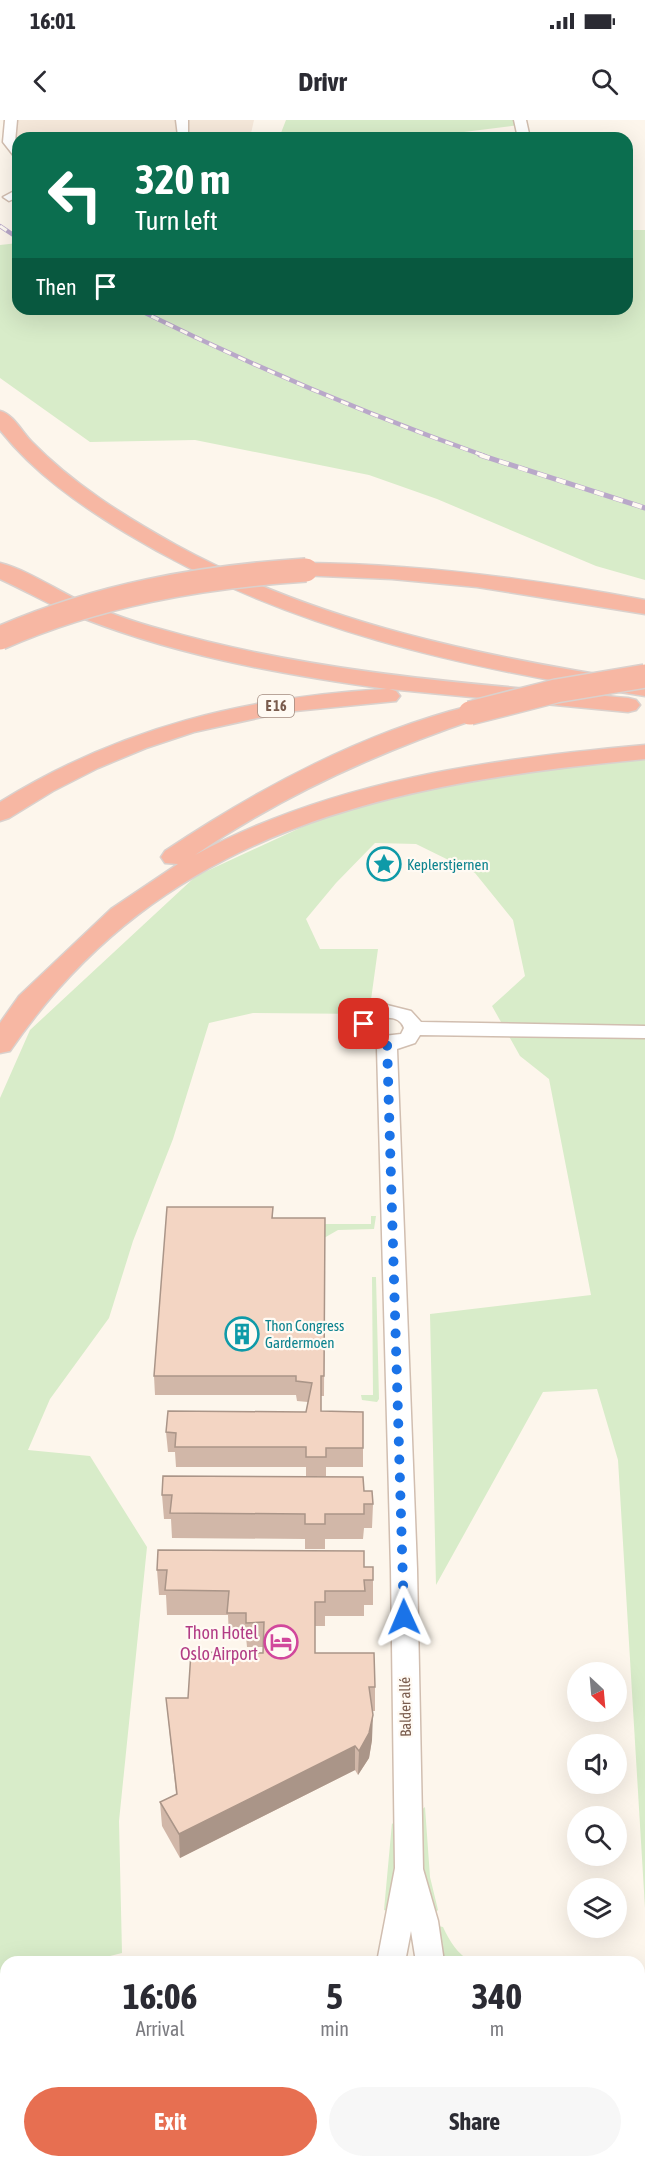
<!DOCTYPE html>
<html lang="en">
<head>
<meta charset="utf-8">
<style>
	:root { --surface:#fff; --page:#f7f7f7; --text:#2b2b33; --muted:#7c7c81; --accent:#e76f51 }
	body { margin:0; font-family:"Asap Condensed",sans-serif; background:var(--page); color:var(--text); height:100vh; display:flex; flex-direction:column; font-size:22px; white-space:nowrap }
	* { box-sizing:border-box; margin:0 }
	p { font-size:20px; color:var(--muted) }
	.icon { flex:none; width:33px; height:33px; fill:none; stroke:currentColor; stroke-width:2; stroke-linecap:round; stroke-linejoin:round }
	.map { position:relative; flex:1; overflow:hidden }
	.panel { position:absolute; left:0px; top:1836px; width:645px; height:212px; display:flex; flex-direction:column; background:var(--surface); border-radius:18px 18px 0 0; box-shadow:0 6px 24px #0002 }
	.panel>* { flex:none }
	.banner { position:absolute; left:12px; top:12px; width:621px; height:183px; border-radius:18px; box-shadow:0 6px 24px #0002; background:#0b6e4f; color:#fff; overflow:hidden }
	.needle { width:39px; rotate:154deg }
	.controls { position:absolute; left:567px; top:1542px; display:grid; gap:12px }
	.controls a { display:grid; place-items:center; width:60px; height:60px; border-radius:50%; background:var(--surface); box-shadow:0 6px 24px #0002; font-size:30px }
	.pin { position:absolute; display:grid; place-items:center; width:51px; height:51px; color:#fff; margin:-26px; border-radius:12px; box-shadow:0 3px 9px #0006 }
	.me { position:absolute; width:66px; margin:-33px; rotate:359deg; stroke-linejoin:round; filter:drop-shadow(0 0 4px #0008) }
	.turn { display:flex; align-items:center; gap:21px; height:126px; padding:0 24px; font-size:27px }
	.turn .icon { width:78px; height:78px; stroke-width:2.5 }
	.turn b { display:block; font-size:42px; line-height:51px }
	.then { display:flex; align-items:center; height:57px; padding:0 24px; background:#0003; gap:12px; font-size:22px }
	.eta { display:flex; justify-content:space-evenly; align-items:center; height:102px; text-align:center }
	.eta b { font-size:36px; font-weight:700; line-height:42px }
	.action { display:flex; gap:12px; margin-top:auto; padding:12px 24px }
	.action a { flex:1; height:69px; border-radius:36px; background:var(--accent); color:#fff; font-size:24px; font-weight:700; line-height:69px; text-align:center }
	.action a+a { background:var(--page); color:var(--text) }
	.status { display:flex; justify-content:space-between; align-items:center; height:42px; padding:0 30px; background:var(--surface); direction:ltr }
	.status svg { height:16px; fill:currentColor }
	header { display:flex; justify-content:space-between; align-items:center; height:78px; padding:0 24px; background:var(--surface); font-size:27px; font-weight:700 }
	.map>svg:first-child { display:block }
</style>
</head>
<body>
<div class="status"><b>16:01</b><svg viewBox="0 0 49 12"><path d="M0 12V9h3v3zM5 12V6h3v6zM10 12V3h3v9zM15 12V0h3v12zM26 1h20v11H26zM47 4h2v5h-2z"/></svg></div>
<header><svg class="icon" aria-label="back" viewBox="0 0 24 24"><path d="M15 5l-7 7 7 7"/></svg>Drivr<svg class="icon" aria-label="search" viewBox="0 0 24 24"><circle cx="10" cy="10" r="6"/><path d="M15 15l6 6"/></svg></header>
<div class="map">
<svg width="645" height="2047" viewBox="0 0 645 2047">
	<rect width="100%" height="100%" fill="#fdf6ec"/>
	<path fill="#f5e8da" d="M11 0H254L250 18H196L181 14 113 18H18V33L12 21Z"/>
	<path fill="#d8ecc9" d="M286 0H518L519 5 448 14 446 18H279Z
		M627 110H645V460L596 446 437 379 369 355 195 320 90 322 0 258V125L18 123V189H627Z
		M645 639V1788L618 1340 597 1269 543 1272 436 1465 430 1194 591 1175 549 959 520 936 492 886 525 856 513 800 475 753 416 724 375 723 336 763 306 799 320 829H378L369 894 253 893 209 903 173 1019 133 1121 109 1198 50 1279 28 1330 90 1336 147 1427 119 1701 122 1833 86 1842H6V1862L0 1858V978L30 910 196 756 326 696 325 694 516 650Z
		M371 1096H376L374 1109 338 1110 324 1118 321 1104H371Z
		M372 1157H376L379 1279 377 1282 362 1280 361 1275H373Z
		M425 1687 430 1757 438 1790 436 1792H431L423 1752 419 1692Z
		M392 1703 397 1709V1743L391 1792 384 1790Z
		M433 1805 443 1807C450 1822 457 1833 471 1842H449C439 1832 437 1818 433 1805Z"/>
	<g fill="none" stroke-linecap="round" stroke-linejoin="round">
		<defs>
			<path id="minor" d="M5 0H17L15 22 18 26V37L14 36 3 22Z
				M176 0H188V13L194 18 178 16Z
				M514 0H526L530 18H518Z
				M18 69V77L9 81 3 77Z
				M387 885 411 891 421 902 645 906V918L420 915 415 923 397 929 417 1449 423 1749 438 1801 444 1842H416L411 1811 405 1842H377L395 1748 391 1449 377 928 365 923 354 909C357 891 371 888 387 885ZM384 898C392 897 401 899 404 908L401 914 384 916 375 910V903Z
				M384 2042H431L429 2047H383Z"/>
			<path id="major" d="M0 1857 6 1858V1892L0 1891Z
				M639 1877H645V1911H639Z"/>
			<path id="highway" d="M0 291C13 294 22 312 32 322 73 364 124 396 176 425 320 504 484 537 645 562V576C464 548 284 509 126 413 80 385 34 353 0 310Z
				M0 443C27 450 53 468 78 480 104 491 133 502 160 509 312 553 471 564 628 578L636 580 640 585 636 590 628 592 389 569 396 571 400 576 396 581 285 592 194 612 146 628 98 648 53 671 9 698 0 701V682C121 607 246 577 387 569 278 554 168 534 65 491 43 481 22 469 0 459Z
				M306 443C421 444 533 459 645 480V494L477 467 392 459 298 455 295 450 298 445Z
				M470 586 479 588 482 593 479 598C378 632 283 675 195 735 334 660 490 639 645 625V639C394 663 163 707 10 931L0 933V903L19 876 111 789 178 744 165 743 161 737 165 731C258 669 361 613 470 586Z"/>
		</defs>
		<use href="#minor" stroke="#d1beb0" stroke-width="3"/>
		<use href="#major" stroke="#dad1cd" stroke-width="2"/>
		<use href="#highway" stroke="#dad1cd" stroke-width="3"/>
		<use href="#minor" fill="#fff" fill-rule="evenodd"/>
		<use href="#major" fill="#fbd9a5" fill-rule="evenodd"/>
		<use href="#highway" fill="#f7b7a3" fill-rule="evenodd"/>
		<defs>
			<path id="rail-far1" d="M0 106 18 118
				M137 189C250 245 365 294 485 336"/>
			<path id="rail" d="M480 335 645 388"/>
		</defs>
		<use href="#rail-far1" stroke="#b9a8c9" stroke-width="4.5"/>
		<use href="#rail" stroke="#b9a8c9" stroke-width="5"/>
		<use href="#rail-far1" stroke="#fffaf3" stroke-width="3" stroke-dasharray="8" stroke-linecap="butt"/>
		<use href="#rail" stroke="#fffaf3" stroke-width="4" stroke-dasharray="10" stroke-linecap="butt"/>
		<defs>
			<path id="highway-bridge" d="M0 518C98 475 199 457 306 450
				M470 593 556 571 645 556"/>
		</defs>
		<use href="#highway-bridge" stroke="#dad1cd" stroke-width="26" stroke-linecap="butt"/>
		<use href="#highway-bridge" stroke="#f7b7a3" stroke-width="23"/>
	</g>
	<path fill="#d1b7a8" d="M273 1087V1098H325L324 1276H321V1291L363 1328V1347H326V1356H306V1347H176L175 1332H168L166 1312 306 1292 308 1282 297 1281 296 1275H155L154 1256Z
		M364 1371 373 1384 372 1408H364L363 1419H325V1429H305V1419L172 1418 171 1399H164L162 1375Z
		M364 1447 373 1460V1485H364V1496H325V1506H315V1533L375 1567V1591H372V1620L369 1638 358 1655 355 1650 180 1738 162 1706 160 1682 176 1674 166 1578H188L263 1533V1527H247L246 1517H229L228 1495H167L166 1475H159L157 1450Z
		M583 2042H639L645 2047H584Z"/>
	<path fill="#aa9588" d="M373 1595 372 1620 369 1638 358 1655 359 1631Z
		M355 1626V1650L180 1738 179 1714Z
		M101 2042H108L106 2047H99Z"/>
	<path fill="#f3d5c3" stroke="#aa9588" stroke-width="1.5" d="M167 1087H273L272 1098H325L324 1256H321V1291L363 1292V1328H326V1337H306V1327H175L176 1313 166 1312 168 1291 306 1292 312 1263 296 1261V1256H154Z
		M163 1356 363 1357 364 1371H372L373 1384H364V1394H325V1404H305V1394L170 1393 172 1375H162Z
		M158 1430 364 1431V1447H373V1460H364L365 1471H325V1482H315V1533H374L375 1567H369L373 1595 369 1613 359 1631 355 1626 179 1714 160 1682 177 1674 166 1578H188L191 1532 263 1533 264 1502 246 1503V1493H227L229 1471 165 1470 167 1450H157Z
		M639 1965H645V2047H587V2042H639Z
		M57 2042H101L99 2047H55Z"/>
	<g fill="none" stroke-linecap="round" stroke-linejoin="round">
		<path stroke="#1a73e8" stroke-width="10" stroke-dasharray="0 18" d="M364 904V909L372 919 387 923 404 1497"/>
	</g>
	<defs>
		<symbol id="sight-ring" viewBox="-11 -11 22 22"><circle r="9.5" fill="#fffaf3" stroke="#0f9aa8" stroke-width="1.5"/><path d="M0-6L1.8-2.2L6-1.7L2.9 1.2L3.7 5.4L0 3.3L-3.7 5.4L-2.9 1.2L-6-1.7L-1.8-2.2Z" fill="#0f9aa8"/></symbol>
		<symbol id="building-ring" viewBox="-11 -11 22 22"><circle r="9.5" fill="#fffaf3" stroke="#0f9aa8" stroke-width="1.5"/><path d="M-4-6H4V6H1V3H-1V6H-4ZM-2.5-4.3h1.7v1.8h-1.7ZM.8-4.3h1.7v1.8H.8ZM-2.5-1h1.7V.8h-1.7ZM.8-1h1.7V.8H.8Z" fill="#0f9aa8"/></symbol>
		<symbol id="hotel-ring" viewBox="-11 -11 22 22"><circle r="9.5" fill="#fffaf3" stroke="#d1479c" stroke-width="1.5"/><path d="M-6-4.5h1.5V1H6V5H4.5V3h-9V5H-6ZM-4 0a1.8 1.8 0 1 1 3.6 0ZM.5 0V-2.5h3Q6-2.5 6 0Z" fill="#d1479c"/></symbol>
	</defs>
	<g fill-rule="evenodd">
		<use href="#sight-ring" x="365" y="725" width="38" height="38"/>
		<use href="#building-ring" x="223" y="1195" width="38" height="38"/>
		<use href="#hotel-ring" x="262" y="1503" width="38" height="38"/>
	</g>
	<g text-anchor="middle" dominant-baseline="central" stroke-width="4.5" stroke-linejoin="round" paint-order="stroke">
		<rect fill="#fffaf3" stroke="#a28b7f" stroke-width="1.5" x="258" y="575" width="36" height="22" rx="4.5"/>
		<g font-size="14" font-weight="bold" fill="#7a5c4d">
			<text x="276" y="586">E 16</text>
		</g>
		<g font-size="15" fill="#0d838f" stroke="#fffaf3" text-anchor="start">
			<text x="407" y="744">Keplerstjernen</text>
			<text x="265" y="1205">Thon Congress<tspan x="265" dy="17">Gardermoen</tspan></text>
		</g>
		<g font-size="15" fill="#7a5c4d" stroke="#fffaf3">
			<text transform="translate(405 1587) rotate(-91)">Balder allé</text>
		</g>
		<g font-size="18" fill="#b23c85" stroke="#fffaf3" text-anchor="end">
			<text x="258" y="1512">Thon Hotel<tspan x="258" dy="21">Oslo Airport</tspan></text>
		</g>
	</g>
</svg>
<div class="controls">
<a><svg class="needle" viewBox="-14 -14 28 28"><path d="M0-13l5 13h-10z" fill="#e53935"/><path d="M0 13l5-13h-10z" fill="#7c7c81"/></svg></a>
<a><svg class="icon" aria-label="sound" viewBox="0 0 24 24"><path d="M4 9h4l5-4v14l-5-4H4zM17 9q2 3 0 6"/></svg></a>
<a><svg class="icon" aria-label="search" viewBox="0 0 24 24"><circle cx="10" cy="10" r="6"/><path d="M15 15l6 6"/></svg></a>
<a><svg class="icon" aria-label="layers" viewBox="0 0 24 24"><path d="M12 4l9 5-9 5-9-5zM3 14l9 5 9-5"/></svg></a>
</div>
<div class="pin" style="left:364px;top:904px;background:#d93025"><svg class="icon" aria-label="arrive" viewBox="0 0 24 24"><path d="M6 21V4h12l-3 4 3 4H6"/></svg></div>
<svg class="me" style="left:404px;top:1497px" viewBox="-20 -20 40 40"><path d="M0-17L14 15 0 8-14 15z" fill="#1a73e8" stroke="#fff" stroke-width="4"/></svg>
<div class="banner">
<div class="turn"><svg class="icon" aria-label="left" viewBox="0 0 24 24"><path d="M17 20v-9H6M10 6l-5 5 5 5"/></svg><div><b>320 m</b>Turn left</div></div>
<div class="then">Then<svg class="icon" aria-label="arrive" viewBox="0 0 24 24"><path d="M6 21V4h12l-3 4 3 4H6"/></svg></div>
</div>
<section class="panel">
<div class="eta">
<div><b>16:06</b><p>Arrival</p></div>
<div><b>5</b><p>min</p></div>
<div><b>340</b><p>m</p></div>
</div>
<div class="action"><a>Exit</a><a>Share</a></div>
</section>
</div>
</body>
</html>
